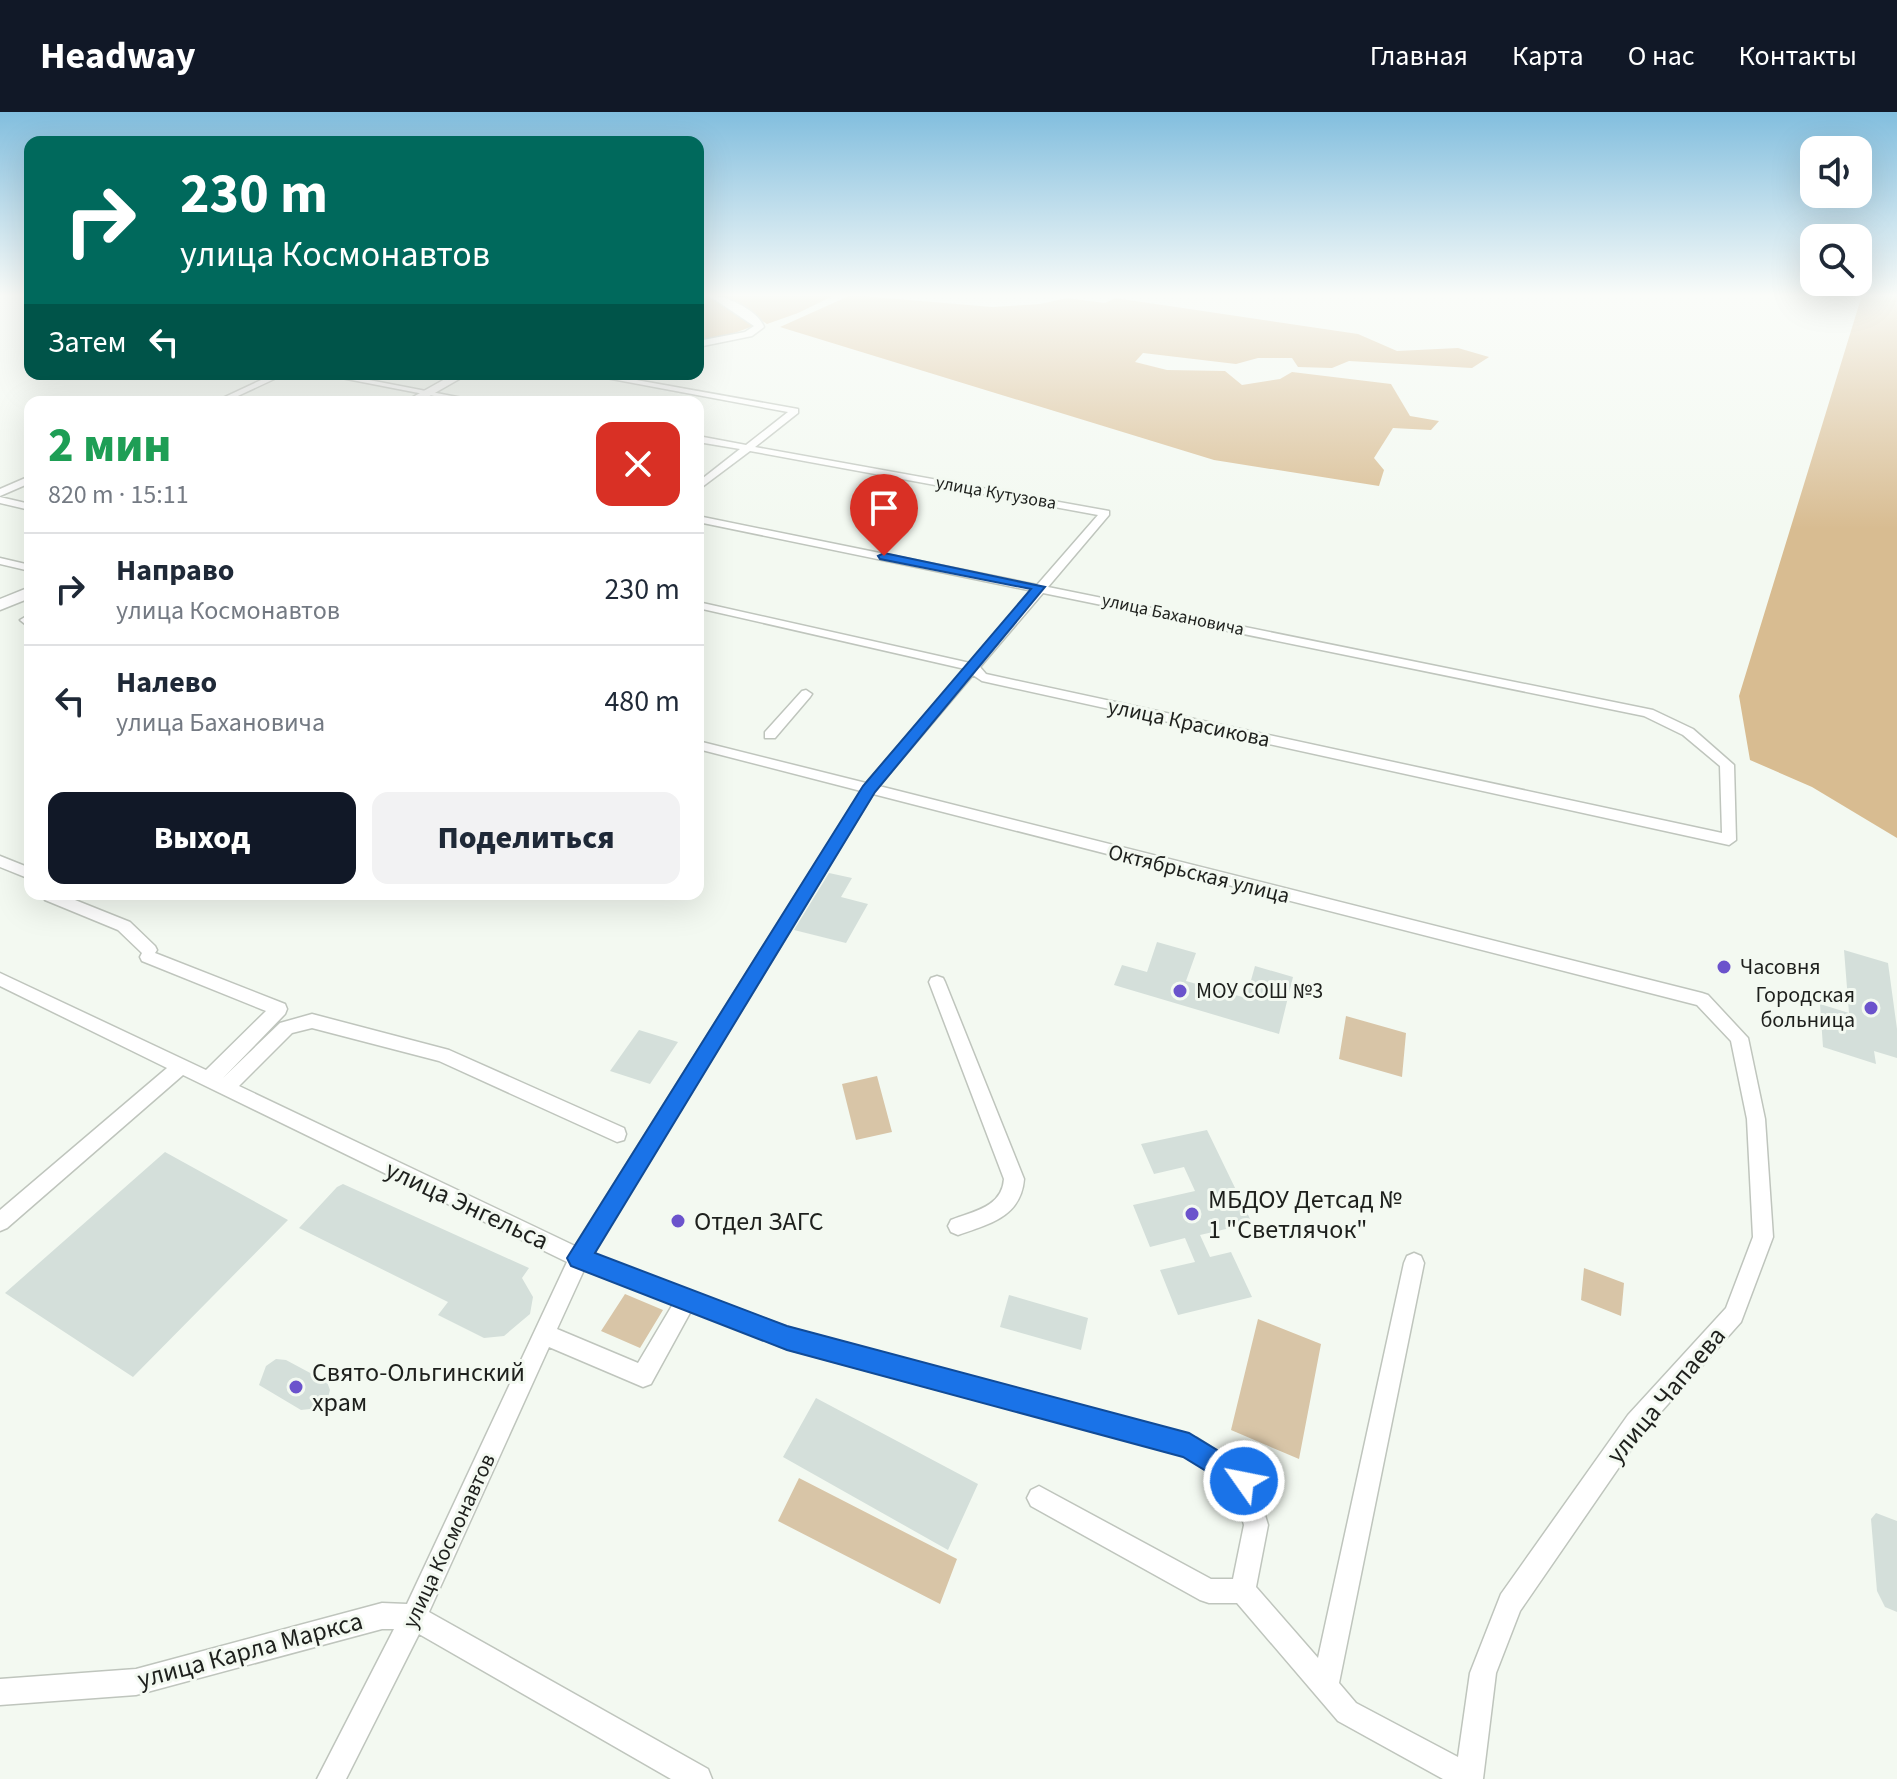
<!DOCTYPE html>
<html lang="ru">
<head>
<meta charset="utf-8">
<style>
	:root { --surface:#fff; --page:#f2f2f3; --text:#1f2937; --muted:#747a83; --line:#e0e1e3; --accent:#111827 }
	body { margin:0; font-family:"Source Sans 3",sans-serif; background:var(--page); color:var(--text); height:100vh; display:flex; flex-direction:column; font-size:30px; white-space:nowrap }
	* { box-sizing:border-box; margin:0 }
	p { font-size:26px; color:var(--muted) }
	.icon { flex:none; width:44px; height:44px; fill:none; stroke:currentColor; stroke-width:2; stroke-linecap:round; stroke-linejoin:round }
	.map { position:relative; flex:1; overflow:hidden }
	.side { position:absolute; left:24px; top:284px; width:680px; height:504px; display:flex; flex-direction:column; background:var(--surface); border-radius:16px; box-shadow:0 8px 32px #0002 }
	.side>* { flex:none }
	.banner { position:absolute; left:24px; top:24px; width:680px; height:244px; border-radius:16px; box-shadow:0 8px 32px #0002; background:#00695c; color:#fff; overflow:hidden }
	.fabs { position:absolute; left:1800px; top:24px; display:grid; gap:16px }
	.fabs a { display:grid; place-items:center; width:72px; height:72px; border-radius:16px; background:var(--surface); box-shadow:0 8px 32px #0002; font-size:40px }
	.pin { position:absolute; display:grid; place-items:center; width:68px; height:68px; color:#fff; margin:-82px -34px; border-radius:50% 50% 50% 0; rotate:-45deg; box-shadow:0 0 8px #0007 }
	.pin .icon { rotate:45deg }
	.me { position:absolute; width:88px; margin:-44px; rotate:303deg; stroke-linejoin:round; filter:drop-shadow(0 0 6px #0008) }
	.turn { display:flex; align-items:center; gap:28px; height:168px; padding:0 24px; font-size:36px }
	.turn .icon { width:104px; height:104px; stroke-width:2.5 }
	.turn b { display:block; font-size:56px; line-height:68px }
	.then { display:flex; align-items:center; height:76px; padding:0 24px; background:#0003; gap:16px; font-size:30px }
	.round { display:grid; place-items:center; flex:none; width:84px; height:84px; border-radius:16px; background:var(--page) }
	.headline { display:flex; align-items:center; justify-content:space-between; height:136px; padding:0 24px }
	h1 { font-size:48px; font-weight:800; line-height:60px; color:#1e9e55 }
	.primary-button { display:flex; gap:16px; margin-top:auto; padding:16px 24px }
	.primary-button a { flex:1; height:92px; border-radius:16px; background:var(--accent); color:#fff; font-size:32px; font-weight:800; line-height:92px; text-align:center }
	.primary-button a+a { background:var(--page); color:var(--text) }
	ul { padding:0; list-style:none }
	li { display:flex; align-items:center; gap:24px; height:112px; padding:0 24px; border-top:2px solid var(--line) }
	li div { flex:1 }
	li b { display:block; font-size:30px }
	li em { font-style:normal }
	header { display:flex; align-items:center; gap:48px; box-sizing:border-box; height:112px; padding:0 40px; background:var(--accent); color:#fff }
	header strong { font-size:38px }
	nav { display:flex; gap:44px; margin-inline-start:auto; font-size:28px }
	.map>svg:first-child { display:block }
</style>
</head>
<body>
<header>
<strong>Headway</strong>
<nav><a>Главная</a><a>Карта</a><a>О нас</a><a>Контакты</a></nav>
</header>
<div class="map">
<svg width="1897" height="1667" viewBox="0 0 1897 1667">
	<rect width="100%" height="100%" fill="#f3f9f1"/>
	<path fill="#d8c5a7" d="M1346 904 1406 921 1402 965 1339 947Z
		M877 964 892 1020 856 1028 842 972Z
		M1584 1156 1624 1171 1621 1204 1581 1188Z
		M625 1182 663 1198 640 1236 601 1219Z
		M1258 1207 1321 1232 1299 1347 1231 1318Z
		M799 1366 957 1447 940 1492 778 1409Z"/>
	<path fill="#d8bc91" d="M698 183H709L756 213 724 225 698 230Z
		M724 183H835L798 201 767 212Z
		M851 183 992 195 1040 192 1067 186 1105 191 1115 186 1358 222 1397 239 1458 236 1489 245 1472 256 1349 249 1332 256 1298 255 1292 246H1258L1236 252 1143 241 1135 250 1167 258 1225 259 1242 273 1280 267 1292 260 1391 272 1410 304 1439 309 1431 318 1393 316 1374 346 1384 358 1379 374 1214 348 780 215Z
		M1862 183H1897V726L1812 675 1750 648 1739 584Z"/>
	<path fill="#d4dfda" d="M829 761 852 766 841 785 868 792 846 831 794 818Z
		M1157 830 1196 841 1186 869 1246 886 1255 854 1293 865 1279 922 1114 873 1122 853 1147 860Z
		M1844 838 1888 851 1897 917V946L1874 939 1876 952 1823 935 1820 892 1849 901Z
		M639 918 678 930 650 972 610 959Z
		M1207 1018 1252 1111 1200 1123 1210 1145 1231 1140 1252 1185 1178 1203 1160 1158 1195 1150 1185 1126 1150 1135 1133 1093 1195 1079 1184 1055 1154 1062 1141 1032Z
		M165 1040 288 1108 133 1265 5 1181Z
		M343 1072 529 1156 522 1166 533 1185 530 1202 504 1224 484 1226 438 1203 448 1190 299 1116 337 1075Z
		M1009 1183 1088 1206 1081 1238 1000 1215Z
		M276 1247 286 1248 327 1270 330 1278 327 1289 319 1296 301 1298 259 1273 266 1254Z
		M816 1286 978 1372 948 1438 783 1345Z
		M1876 1401 1897 1409V1500L1885 1495 1877 1479 1871 1407Z"/>
	<g fill="none" stroke-linecap="round" stroke-linejoin="round">
		<defs>
			<path id="street" d="M274 262H285L225 290H214Z
				M321 262H338L483 290H465Z
				M585 262H603L798 297V301L755 335 1109 399V403L1048 475 1653 598 1693 617 1734 653 1736 728 1729 733 982 569 973 563 879 674 1702 881 1708 883 1748 926 1765 1007 1773 1125 1741 1210 1644 1319 1520 1499 1496 1561 1483 1667H1443L1338 1609 1237 1491H1209L1200 1488 1031 1394 1027 1386 1031 1378 1039 1374 1211 1467H1233L1244 1413 1234 1376 1184 1344 787 1237 691 1199 651 1272 643 1275 549 1235 429 1500 708 1657 712 1667H671L419 1522 346 1667H317L394 1517H382L136 1583 0 1593V1567L136 1557 382 1491 407 1492 567 1150 183 963 7 1116 0 1119V1098L167 956 0 874V861L206 958 266 899 142 849 140 845 142 841 118 818 45 788 44 782H60L130 810 155 834 157 838 155 841 285 892 287 897 285 902 223 966 280 911 312 902 449 938 624 1016 626 1022 624 1028 617 1030 439 949 312 916 292 921 239 974 575 1134 861 679 698 637V629L866 671 965 557 698 496V490L970 551 1033 479 698 410V404L1037 473 1098 403 750 339 698 378V370L740 337 698 330V324L746 333 788 300ZM1043 481 1644 604 1683 623 1720 654 1722 721 986 562 980 555ZM873 682 1697 893 1731 929 1747 1007 1753 1125 1726 1196 1628 1303 1501 1482 1470 1561 1458 1645 1356 1591 1339 1571 1424 1151 1421 1144 1414 1141 1407 1144 1404 1151 1318 1546 1256 1475 1268 1413 1252 1361 1197 1326 787 1215 593 1142ZM584 1158 673 1192 638 1251 557 1217Z
				M30 364V371L0 384V377Z
				M0 385 30 392V398L0 391Z
				M0 446 30 453V459L0 452Z
				M30 502V516L20 508Z
				M806 578 812 582 810 585 775 626H765V620L802 579Z
				M0 744 30 756V767L0 755Z
				M937 864 943 866 945 870 1024 1067C1021 1105 989 1112 958 1123L951 1120 948 1114 951 1108C974 1099 1002 1095 1004 1067L929 870 931 866Z"/>
			<path id="secondary" d="M708 183C725 183 758 198 764 215L752 224 698 235V229L745 220 754 214Z
				M454 262H468L419 290H404Z
				M30 475V486L0 498V487Z"/>
		</defs>
		<use href="#street" stroke="#bfc5bd" stroke-width="3"/>
		<use href="#secondary" stroke="#bfc5bd" stroke-width="3"/>
		<use href="#street" fill="#fff" fill-rule="evenodd"/>
		<use href="#secondary" fill="#fff" fill-rule="evenodd"/>
	</g>
	<linearGradient id="sky" x2="0" y2="1"><stop stop-color="#82bede"/><stop offset="0.44" stop-color="#fafcf9"/><stop offset="1" stop-color="#fafcf9" stop-opacity="0"/></linearGradient>
	<rect width="1897" height="417" fill="url(#sky)"/>
	<path fill="#1a73e8" stroke="#114b97" stroke-width="2" d="M884 441 1045 475 875 680 595 1141 787 1214 1189 1321 1253 1360 1257 1369 1253 1378 1244 1382 1183 1345 787 1238 571 1154 567 1146 863 674 1031 477 880 447 878 444Z"/>
	<g fill="#6b53cc" stroke="#f3f9f1" stroke-width="3">
		<circle cx="1724" cy="855" r="8"/>
		<circle cx="1180" cy="879" r="8"/>
		<circle cx="1871" cy="896" r="8"/>
		<circle cx="1192" cy="1102" r="8"/>
		<circle cx="678" cy="1109" r="8"/>
		<circle cx="296" cy="1275" r="8"/>
	</g>
	<g text-anchor="middle" dominant-baseline="central" stroke-width="6" stroke-linejoin="round" paint-order="stroke">
		<g font-size="18" fill="#1e201d" stroke="#f3f9f1">
			<text transform="translate(996 381) rotate(10)">улица Кутузова</text>
			<text transform="translate(1173 503) rotate(12)">улица Бахановича</text>
		</g>
		<g font-size="22" fill="#1e201d" stroke="#f3f9f1">
			<text transform="translate(1189 611) rotate(12)">улица Красикова</text>
			<text transform="translate(1199 762) rotate(14)">Октябрьская улица</text>
			<text transform="translate(449 1429) rotate(-65)">улица Космонавтов</text>
		</g>
		<g font-size="22" fill="#1e201d" stroke="#f3f9f1" text-anchor="start">
			<text x="1740" y="855">Часовня</text>
			<text x="1196" y="879">МОУ СОШ №3</text>
			<text x="1855" y="883" text-anchor="end">Городская<tspan x="1855" dy="25">больница</tspan></text>
		</g>
		<g font-size="26" fill="#1e201d" stroke="#f3f9f1" text-anchor="start">
			<text x="1208" y="1087">МБДОУ Детсад №<tspan x="1208" dy="30">1 "Светлячок"</tspan></text>
			<text x="694" y="1109">Отдел ЗАГС</text>
			<text x="312" y="1260">Свято-Ольгинский<tspan x="312" dy="30">храм</tspan></text>
		</g>
		<g font-size="26" fill="#1e201d" stroke="#f3f9f1">
			<text transform="translate(467 1093) rotate(25)">улица Энгельса</text>
			<text transform="translate(1666 1283) rotate(-50)">улица Чапаева</text>
			<text transform="translate(250 1538) rotate(-15)">улица Карла Маркса</text>
		</g>
	</g>
</svg>
<div class="fabs">
<a><svg class="icon" aria-label="sound" viewBox="0 0 24 24"><path d="M4 9h4l5-4v14l-5-4H4zM17 9q2 3 0 6"/></svg></a>
<a><svg class="icon" aria-label="search" viewBox="0 0 24 24"><circle cx="10" cy="10" r="6"/><path d="M15 15l6 6"/></svg></a>
</div>
<div class="pin" style="left:884px;top:444px;background:#d93025"><svg class="icon" aria-label="arrive" viewBox="0 0 24 24"><path d="M6 21V4h12l-3 4 3 4H6"/></svg></div>
<svg class="me" style="left:1244px;top:1369px" viewBox="-20 -20 40 40"><circle r="17" fill="#1a73e8" stroke="#fff" stroke-width="3"/><path d="M0-11L8 9 0 5-8 9z" fill="#fff"/></svg>
<div class="banner">
<div class="turn"><svg class="icon" aria-label="right" viewBox="0 0 24 24"><path d="M7 20v-9h11M14 6l5 5-5 5"/></svg><div><b>230 m</b>улица Космонавтов</div></div>
<div class="then">Затем<svg class="icon" aria-label="left" viewBox="0 0 24 24"><path d="M17 20v-9H6M10 6l-5 5 5 5"/></svg></div>
</div>
<section class="side">
<div class="headline"><div><h1>2 мин</h1><p>820 m · 15:11</p></div><a class="round" style="background:#d93025;color:#fff"><svg class="icon" aria-label="close" viewBox="0 0 24 24"><path d="M6 6l12 12M18 6L6 18"/></svg></a></div>
<ul>
<li><svg class="icon" aria-label="right" viewBox="0 0 24 24"><path d="M7 20v-9h11M14 6l5 5-5 5"/></svg><div><b>Направо</b><p>улица Космонавтов</p></div><em>230 m</em></li>
<li><svg class="icon" aria-label="left" viewBox="0 0 24 24"><path d="M17 20v-9H6M10 6l-5 5 5 5"/></svg><div><b>Налево</b><p>улица Бахановича</p></div><em>480 m</em></li>
</ul>
<div class="primary-button"><a>Выход</a><a>Поделиться</a></div>
</section>
</div>
</body>
</html>
